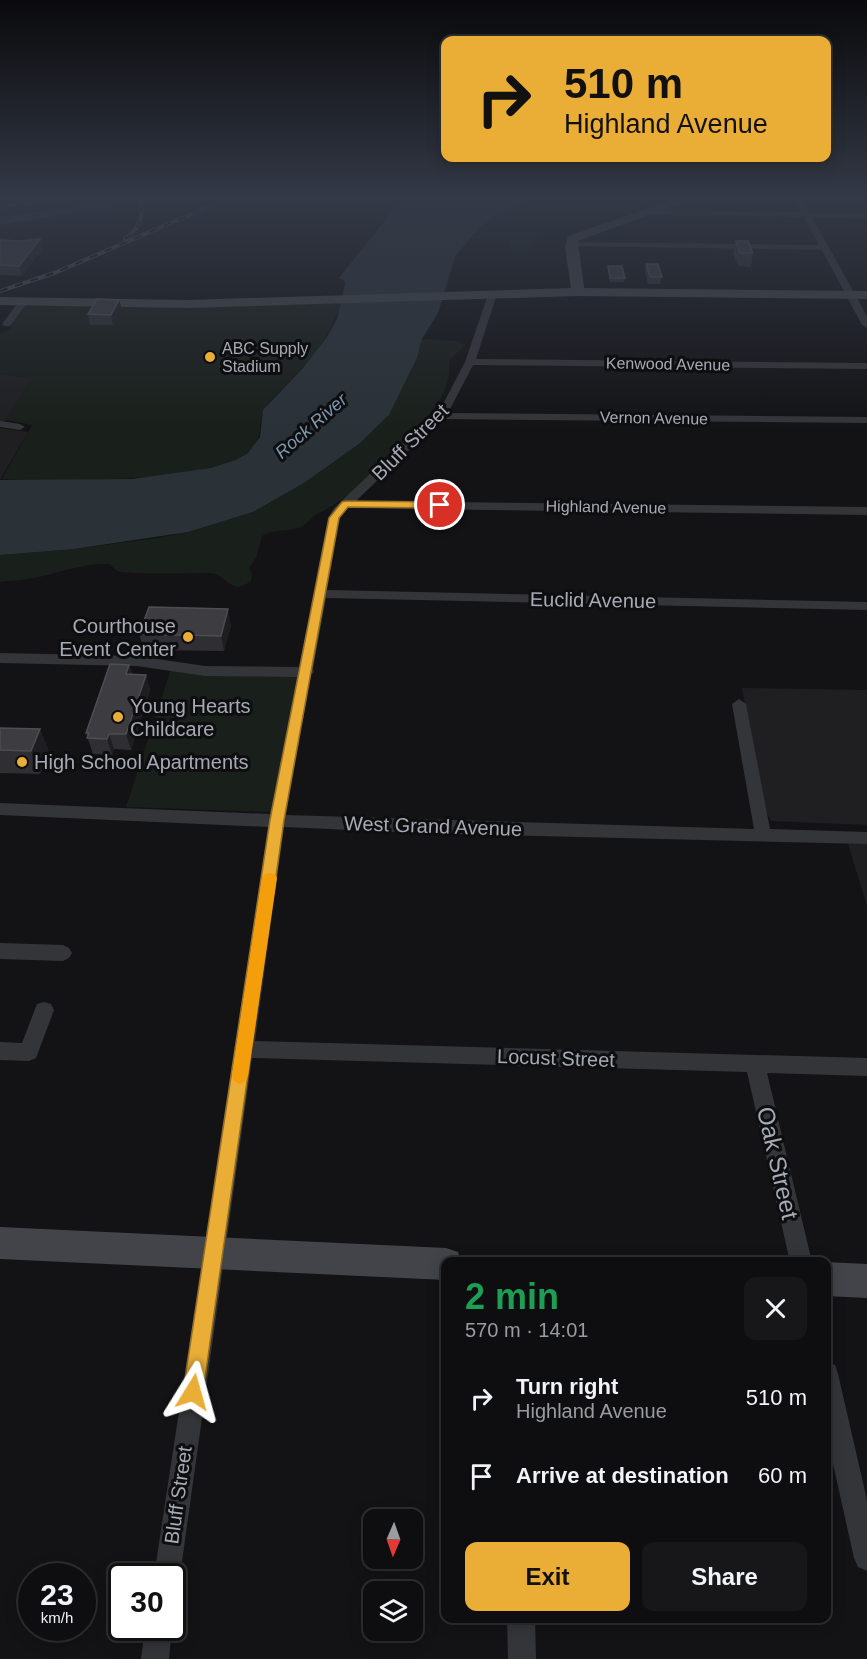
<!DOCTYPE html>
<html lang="en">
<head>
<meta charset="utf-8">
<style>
	:root { --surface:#0e0e10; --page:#171719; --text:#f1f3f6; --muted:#9b9c9f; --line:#2e2e30; --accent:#eaad36 }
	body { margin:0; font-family:Arial,sans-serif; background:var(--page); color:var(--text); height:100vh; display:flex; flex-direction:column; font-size:22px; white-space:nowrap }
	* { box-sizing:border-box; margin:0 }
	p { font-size:20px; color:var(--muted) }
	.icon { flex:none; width:33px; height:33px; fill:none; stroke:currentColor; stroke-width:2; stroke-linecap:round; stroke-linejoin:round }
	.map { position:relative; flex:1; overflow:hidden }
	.drawer { position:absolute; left:441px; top:1257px; width:390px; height:366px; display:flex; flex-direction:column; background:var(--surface); border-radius:12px; box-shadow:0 3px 15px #0003,0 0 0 2px var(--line) }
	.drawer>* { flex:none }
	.top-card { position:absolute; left:441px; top:36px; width:390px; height:126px; border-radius:12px; box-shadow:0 3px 15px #0003,0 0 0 2px var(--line); background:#eaad36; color:#111; overflow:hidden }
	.needle { width:39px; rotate:182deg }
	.tools { position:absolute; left:363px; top:1509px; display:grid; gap:12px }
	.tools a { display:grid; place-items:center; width:60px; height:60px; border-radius:12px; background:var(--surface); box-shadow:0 3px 15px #0003,0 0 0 2px var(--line); font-size:30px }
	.speed { position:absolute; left:18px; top:1563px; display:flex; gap:12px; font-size:30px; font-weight:700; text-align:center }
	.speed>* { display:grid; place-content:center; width:78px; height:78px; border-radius:50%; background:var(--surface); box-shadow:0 3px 15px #0003,0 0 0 2px var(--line); line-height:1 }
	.speed small { font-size:15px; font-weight:400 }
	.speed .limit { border:3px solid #111; border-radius:9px; background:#fff; color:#111 }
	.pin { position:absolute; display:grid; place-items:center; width:51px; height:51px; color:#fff; margin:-26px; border:3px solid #fff; border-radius:50%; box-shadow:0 2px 6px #0007 }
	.me { position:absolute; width:66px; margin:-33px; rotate:8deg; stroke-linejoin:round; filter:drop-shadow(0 0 4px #0008) }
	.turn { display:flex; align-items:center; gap:21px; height:126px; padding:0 24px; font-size:27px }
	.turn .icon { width:78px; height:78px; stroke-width:2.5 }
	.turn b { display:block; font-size:42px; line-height:51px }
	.round { display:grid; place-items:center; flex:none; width:63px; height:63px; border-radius:12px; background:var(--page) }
	.head { display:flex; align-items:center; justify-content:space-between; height:102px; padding:0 24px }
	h1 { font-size:36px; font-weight:700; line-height:45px; color:#1e9e55 }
	.primary-button { display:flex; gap:12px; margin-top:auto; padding:12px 24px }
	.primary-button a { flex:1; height:69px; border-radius:12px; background:var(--accent); color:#111; font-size:24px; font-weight:700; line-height:69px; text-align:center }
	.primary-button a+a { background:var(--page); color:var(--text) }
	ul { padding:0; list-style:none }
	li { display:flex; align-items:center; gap:18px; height:78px; padding:0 24px }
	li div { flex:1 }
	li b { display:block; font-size:22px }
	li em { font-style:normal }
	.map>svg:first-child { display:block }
</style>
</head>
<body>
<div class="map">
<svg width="867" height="1659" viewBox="0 0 867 1659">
	<rect width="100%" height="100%" fill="#131315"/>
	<path fill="#1f1f22" d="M0 374 32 378 6 420 0 425Z
		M0 428 28 432 0 480Z
		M742 688 867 690V825L771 821 766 812Z
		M848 844H867V906Z"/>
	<path fill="#191f1a" d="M530 197H659L667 200 596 224C578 222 547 228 532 239V249H509L510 239H470C486 220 508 207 530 197Z
		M341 301C331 342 300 370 272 400 252 420 269 432 249 452 216 483 49 482 2 479L32 425 6 420 31 378 0 374V334L11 329 12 323 25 306Z
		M422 339 457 341 465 345 449 361C453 395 427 417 406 439 377 470 357 494 319 513 312 516 308 524 301 527 288 532 275 528 262 536L256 558 249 568 252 574 251 581C230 597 228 574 210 573 194 573 127 575 117 571 114 569 112 566 110 564 85 563 63 571 39 577 26 580 13 580 0 582V555L74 549 158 538 188 532 253 512 304 483 359 444 389 415 417 358Z
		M171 669 196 674 297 677 271 812 126 807Z"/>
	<path fill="#2a3238" d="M107 197H170L0 225V217L75 206Z
		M411 197H530L501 212 477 230 455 257 438 313 422 339 417 358 389 415 359 444 304 483 253 512 188 532 74 549 0 555V480L132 479 211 468 236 460 248 453 260 437 263 410 302 369 327 337 337 319 345 284 344 280 339 278 399 203Z"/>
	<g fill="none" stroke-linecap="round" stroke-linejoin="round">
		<path fill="#343539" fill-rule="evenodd" d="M793 197H801L809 213 867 214V218L812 217 867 316V328L862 325 822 250 571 246 567 244 571 242 819 245 804 217 647 214 643 212 647 210 801 212Z
			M489 292 497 294 476 359 867 363V369L473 365 448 413 867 417V423L441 419 356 501 867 507V515L348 508 340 518 327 590 867 602V610L326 598 313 669 314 672 311 675 286 815 754 829 732 704 739 699 746 704 770 829 867 832V844L418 833 284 827 255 1041 867 1058V1076L767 1073 812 1262H790L747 1072 252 1058 180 1576 177 1586 172 1587V1576H154L268 827 0 815V803L270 814 297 677 205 676 137 666 0 663V653L137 656 205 666 299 667 328 518 334 508 442 406 465 362Z
			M20 300 28 302 10 326H4L2 324Z
			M0 421 20 424 25 427 20 430 0 427Z
			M0 943 63 945 69 948 72 953 69 958 63 961 0 959Z
			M44 1002 51 1004 54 1010 36 1058 29 1061 0 1060V1042L22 1043 37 1004Z
			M826 1362 835 1365 838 1374 867 1500V1571L858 1567 854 1558 826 1432Z
			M507 1618H535L536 1659H508Z
			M145 1628 172 1627 169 1659H141Z"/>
		<path fill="#424449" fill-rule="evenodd" d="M681 197H698L578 241 584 288 867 291V299L578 296 188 308 0 305V297L188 300 571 288 565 247 568 236Z
			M0 1227 446 1248 458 1252 461 1262H446V1280L0 1259Z
			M826 1262 867 1264V1298L826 1296Z"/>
		<defs>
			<path id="rail" d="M0 206 89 197
				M125 239C140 227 145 216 140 197
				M0 291 57 272 231 197"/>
		</defs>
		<use href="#rail" stroke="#47494e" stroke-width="4"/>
		<use href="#rail" stroke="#0e0e10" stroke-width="2" stroke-dasharray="8" stroke-linecap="butt"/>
	</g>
	<path fill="#2f2f33" d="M39 197H64L60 200Z
		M0 240 42 249 22 276 0 275Z
		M736 241 753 253 751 267 738 266 733 254Z
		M646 264 662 277 660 284H648L645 271Z
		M608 266 625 278 624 282H610L608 270Z
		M119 300 122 310 113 325H90L88 314Z
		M231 625 224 651 144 650 139 634Z
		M129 665 132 674 146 675 150 690 131 750 114 749 112 755 93 754 86 733Z
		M0 728 40 729 49 752 40 774 0 773Z"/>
	<path fill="#1e1e21" d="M40 239 42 249 22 276 19 266Z
		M119 300 122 310 113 325 111 315Z
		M228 609 231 625 224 651 221 636Z
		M129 665 133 681 126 674Z
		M146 675 150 690 131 750 126 734Z
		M40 729 49 752 40 774 31 751Z
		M109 734 114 749 112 755 107 739Z"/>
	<path fill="#3c3c41" stroke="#4c4e53" stroke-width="1.5" d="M40 239 19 266 0 265V240L20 241Z
		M736 241H748L753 253H740Z
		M646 264H658L662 277H650Z
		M608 266H622L625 278H610Z
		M97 299 119 300 111 315 88 314Z
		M149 607 228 609 221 636 139 634Z
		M110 664 129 665 126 674 146 675 126 734H109L107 739 87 738 89 733H86Z
		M0 728 40 729 31 751 0 750Z"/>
	<linearGradient id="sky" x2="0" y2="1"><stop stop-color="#0a0a0c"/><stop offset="0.46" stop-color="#333946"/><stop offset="1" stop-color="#333946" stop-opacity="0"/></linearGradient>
	<rect width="867" height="430" fill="url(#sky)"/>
	<path fill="#eaad36" stroke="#987023" stroke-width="1.5" d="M346 501 440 502 445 505 440 508 348 507 339 518 284 820 203 1392 200 1399 193 1402 186 1399 183 1392 270 820 329 518 342 502Z"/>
	<path fill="#f59e0b" d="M270 873 275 874 277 878 248 1076 246 1081 240 1084 234 1081 232 1076 262 878 265 874Z"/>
	<g fill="#eaad36" stroke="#0e0e10" stroke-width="2">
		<circle cx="210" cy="357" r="6"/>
		<circle cx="188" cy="637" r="6"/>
		<circle cx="118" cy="717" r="6"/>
		<circle cx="22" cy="762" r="6"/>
	</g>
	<g text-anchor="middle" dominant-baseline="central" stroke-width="6" stroke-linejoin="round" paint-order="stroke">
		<g font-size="16" fill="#a5aab4" stroke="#0e0e10" text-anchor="start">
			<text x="222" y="348">ABC Supply<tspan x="222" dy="18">Stadium</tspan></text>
		</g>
		<g font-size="16" fill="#a5aab4" stroke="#0e0e10">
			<text transform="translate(668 364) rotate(1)">Kenwood Avenue</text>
			<text transform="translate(654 418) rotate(1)">Vernon Avenue</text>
			<text transform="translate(606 507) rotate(1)">Highland Avenue</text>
		</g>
		<g font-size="18" font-style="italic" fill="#7d97ae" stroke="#0e0e10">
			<text transform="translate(311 426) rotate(-41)">Rock River</text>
		</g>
		<g font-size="20" fill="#a5aab4" stroke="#0e0e10">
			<text transform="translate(410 442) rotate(-45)">Bluff Street</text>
			<text transform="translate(593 600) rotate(1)">Euclid Avenue</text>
			<text transform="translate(433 826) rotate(2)">West Grand Avenue</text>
			<text transform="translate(556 1058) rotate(2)">Locust Street</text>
			<text transform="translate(178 1495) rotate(-82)">Bluff Street</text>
		</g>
		<g font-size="20" fill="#a5aab4" stroke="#0e0e10" text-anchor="start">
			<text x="176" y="626" text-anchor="end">Courthouse<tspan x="176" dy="23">Event Center</tspan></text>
			<text x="130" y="706">Young Hearts<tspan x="130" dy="23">Childcare</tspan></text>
			<text x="34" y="762">High School Apartments</text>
		</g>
		<g font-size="24" fill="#a5aab4" stroke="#0e0e10">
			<text transform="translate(778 1163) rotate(77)">Oak Street</text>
		</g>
	</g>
</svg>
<div class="tools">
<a><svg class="needle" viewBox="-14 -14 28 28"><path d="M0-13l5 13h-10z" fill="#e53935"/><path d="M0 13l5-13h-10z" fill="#9b9c9f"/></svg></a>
<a><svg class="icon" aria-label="layers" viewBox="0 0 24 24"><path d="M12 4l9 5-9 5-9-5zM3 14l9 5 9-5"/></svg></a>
</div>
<div class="speed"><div>23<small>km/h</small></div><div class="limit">30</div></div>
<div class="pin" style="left:440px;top:505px;background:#d93025"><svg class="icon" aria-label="arrive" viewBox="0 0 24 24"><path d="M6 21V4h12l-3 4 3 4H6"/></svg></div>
<svg class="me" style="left:193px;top:1392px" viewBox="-20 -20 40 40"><path d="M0-17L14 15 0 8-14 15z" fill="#eaad36" stroke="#fff" stroke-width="4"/></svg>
<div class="top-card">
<div class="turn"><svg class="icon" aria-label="right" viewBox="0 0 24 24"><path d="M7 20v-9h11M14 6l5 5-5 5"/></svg><div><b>510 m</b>Highland Avenue</div></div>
</div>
<section class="drawer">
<div class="head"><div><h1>2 min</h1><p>570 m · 14:01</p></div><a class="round"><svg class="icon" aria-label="close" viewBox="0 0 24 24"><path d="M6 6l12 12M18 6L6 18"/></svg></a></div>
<ul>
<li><svg class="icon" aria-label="right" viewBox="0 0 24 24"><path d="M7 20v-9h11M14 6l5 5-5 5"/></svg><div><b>Turn right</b><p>Highland Avenue</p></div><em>510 m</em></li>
<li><svg class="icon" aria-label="arrive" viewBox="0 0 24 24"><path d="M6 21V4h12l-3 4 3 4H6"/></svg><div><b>Arrive at destination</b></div><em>60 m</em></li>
</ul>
<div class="primary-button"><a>Exit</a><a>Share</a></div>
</section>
</div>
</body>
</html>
